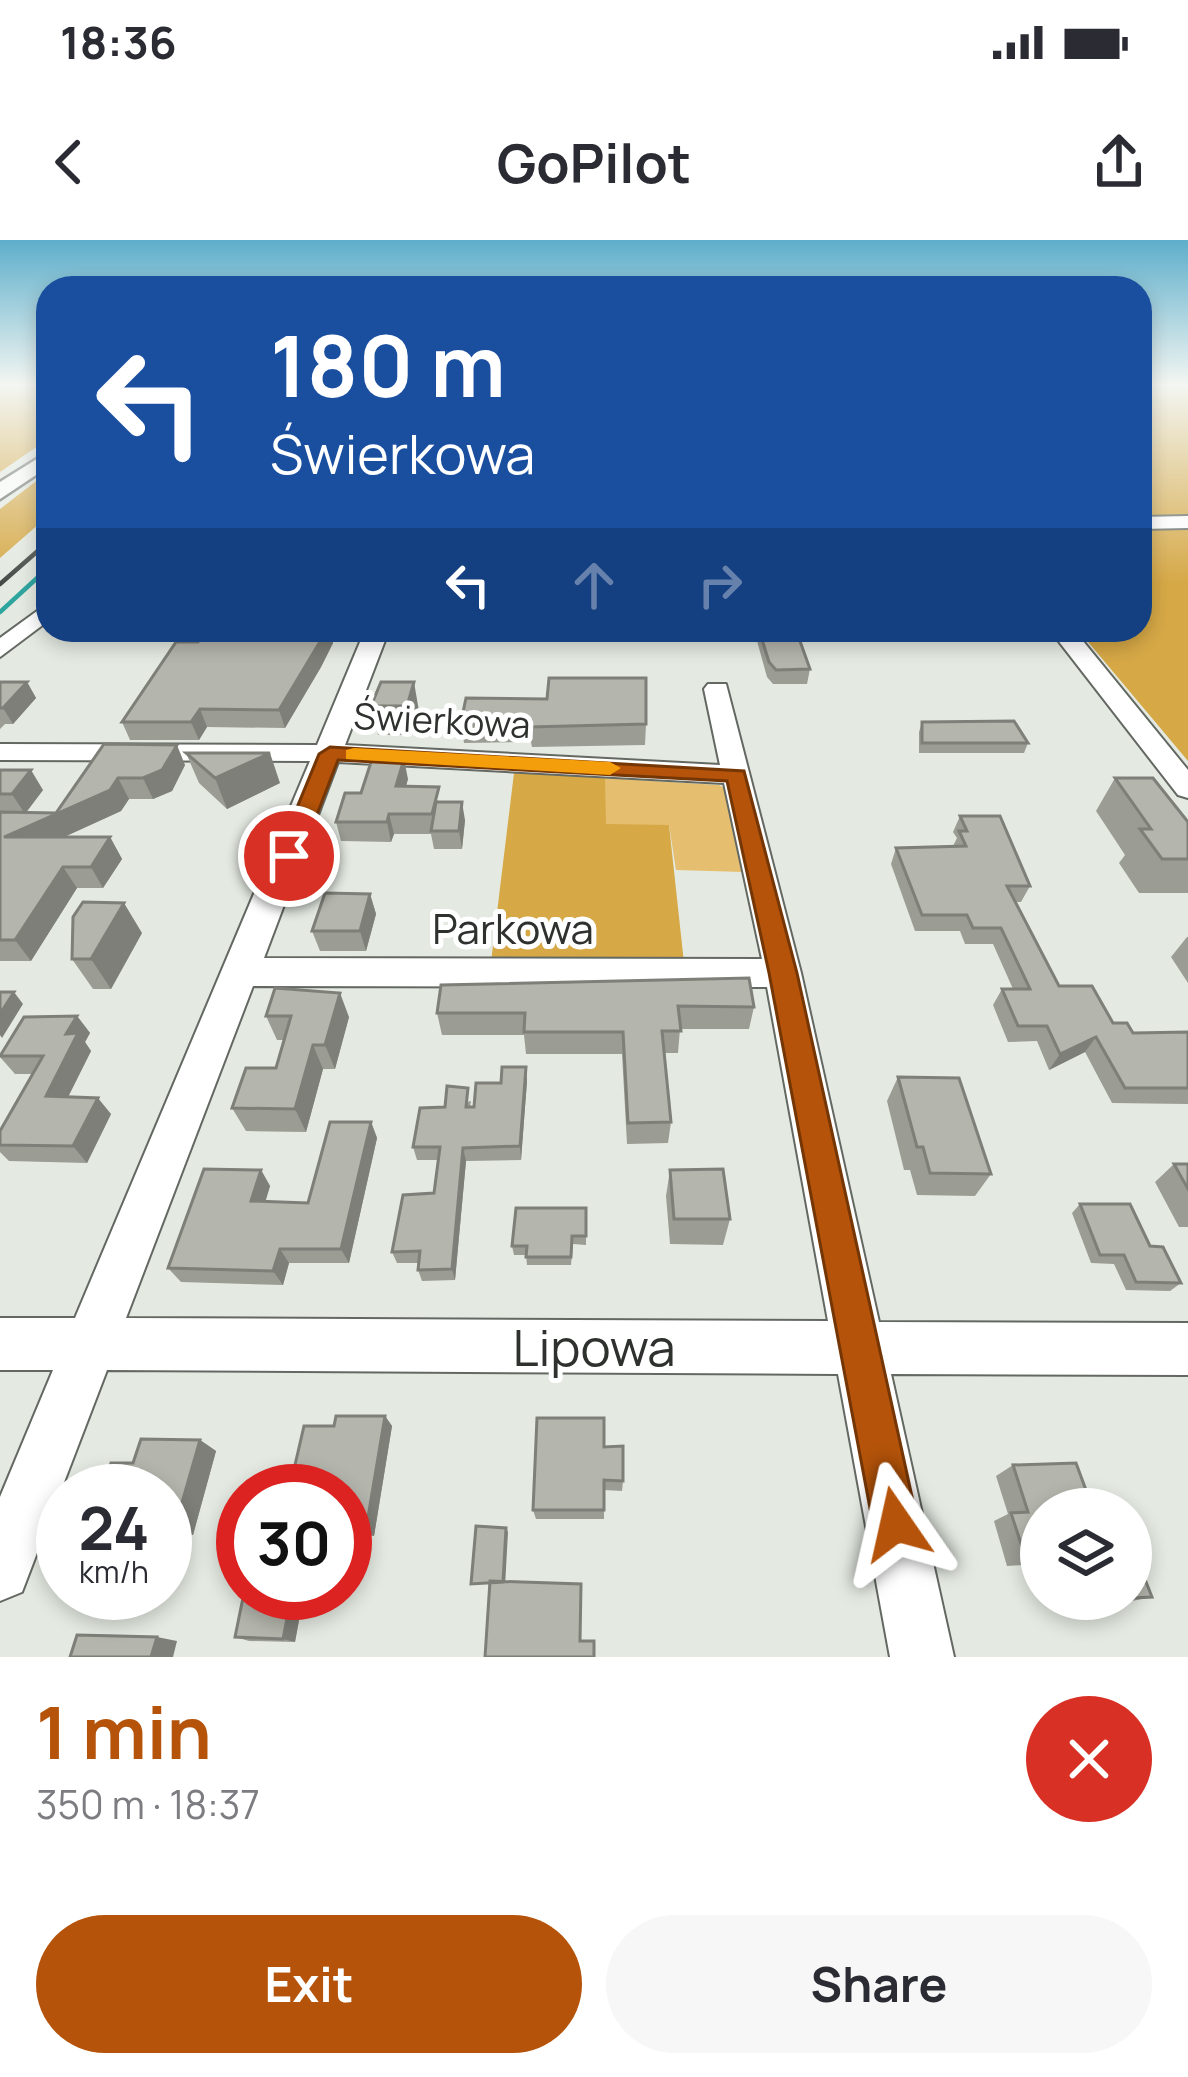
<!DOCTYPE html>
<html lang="en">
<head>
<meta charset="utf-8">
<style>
	:root { --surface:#fff; --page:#f7f7f7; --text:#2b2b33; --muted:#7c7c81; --accent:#b45309 }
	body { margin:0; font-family:Manrope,sans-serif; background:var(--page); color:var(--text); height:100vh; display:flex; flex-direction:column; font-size:45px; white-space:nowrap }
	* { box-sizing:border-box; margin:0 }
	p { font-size:39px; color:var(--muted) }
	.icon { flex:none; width:66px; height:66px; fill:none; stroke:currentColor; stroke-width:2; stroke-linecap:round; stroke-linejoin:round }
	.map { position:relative; height:1417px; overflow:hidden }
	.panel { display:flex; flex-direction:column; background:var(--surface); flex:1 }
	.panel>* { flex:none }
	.hud { position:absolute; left:36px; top:36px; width:1116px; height:366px; border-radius:36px; box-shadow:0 6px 18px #0003; background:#1a4fa0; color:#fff; overflow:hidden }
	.tools { position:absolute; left:1020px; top:1248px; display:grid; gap:24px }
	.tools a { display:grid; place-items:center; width:132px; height:132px; border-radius:50%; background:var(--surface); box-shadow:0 6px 18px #0003; font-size:60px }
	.speed { position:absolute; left:36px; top:1224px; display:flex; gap:24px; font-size:60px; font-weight:700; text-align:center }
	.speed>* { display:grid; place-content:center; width:156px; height:156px; border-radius:50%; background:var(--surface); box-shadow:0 6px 18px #0003; line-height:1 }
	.speed small { font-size:30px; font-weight:400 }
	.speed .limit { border:18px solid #d22; background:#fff; color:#111 }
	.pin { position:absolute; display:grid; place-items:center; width:102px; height:102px; color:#fff; margin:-51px; border:6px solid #fff; border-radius:50%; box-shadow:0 3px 12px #0007 }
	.me { position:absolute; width:132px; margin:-66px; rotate:349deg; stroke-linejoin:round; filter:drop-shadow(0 0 9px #0008) }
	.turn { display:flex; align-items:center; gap:42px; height:252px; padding:0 36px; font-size:54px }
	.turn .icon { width:156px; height:156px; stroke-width:2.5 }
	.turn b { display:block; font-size:84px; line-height:102px }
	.lanes { display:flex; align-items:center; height:114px; padding:0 36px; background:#0003; justify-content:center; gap:60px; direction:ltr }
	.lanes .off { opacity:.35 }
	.round { display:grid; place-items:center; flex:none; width:126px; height:126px; border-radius:63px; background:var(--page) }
	.head { display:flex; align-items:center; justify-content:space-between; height:204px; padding:0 36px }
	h1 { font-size:72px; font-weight:700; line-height:90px; color:var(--accent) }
	.primary-button { display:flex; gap:24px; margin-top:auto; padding:24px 36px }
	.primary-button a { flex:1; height:138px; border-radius:72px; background:var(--accent); color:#fff; font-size:48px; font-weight:700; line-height:138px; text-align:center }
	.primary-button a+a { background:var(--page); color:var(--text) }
	.status { display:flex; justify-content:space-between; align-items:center; height:84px; padding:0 60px; background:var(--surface); direction:ltr }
	.status svg { height:33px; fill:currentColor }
	header { display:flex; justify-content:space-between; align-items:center; height:156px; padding:0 36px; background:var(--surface); font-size:54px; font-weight:700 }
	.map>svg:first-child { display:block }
</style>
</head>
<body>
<div class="status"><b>18:36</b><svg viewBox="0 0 49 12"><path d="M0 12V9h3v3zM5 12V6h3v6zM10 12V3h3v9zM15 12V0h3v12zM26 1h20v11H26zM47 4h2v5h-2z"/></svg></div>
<header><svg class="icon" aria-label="back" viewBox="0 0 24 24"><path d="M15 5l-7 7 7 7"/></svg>GoPilot<svg class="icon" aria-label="share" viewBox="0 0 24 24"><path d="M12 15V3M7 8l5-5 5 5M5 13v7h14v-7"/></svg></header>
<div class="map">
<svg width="1188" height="1417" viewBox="0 0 1188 1417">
	<rect width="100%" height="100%" fill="#e4eae2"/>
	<path fill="#e5be6f" d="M605 538 719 545 728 550 743 632 676 630 669 585H605Z"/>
	<path fill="#d6a846" d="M0 146H48V199L0 232Z
		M1140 146H1188V279H1140Z
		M48 232V276L0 318V269Z
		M1140 288H1188V521L1078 390H1140Z
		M514 533 605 537 606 584 669 585 684 723 491 722Z"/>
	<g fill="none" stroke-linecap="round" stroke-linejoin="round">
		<path stroke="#2fa59f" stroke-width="4.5" d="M0 372 48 328"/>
		<defs>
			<path id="minor" d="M1188 276V288L1140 289V277Z
				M48 363V381L0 417V398Z
				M365 390H389L345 505 720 525 704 449 708 444H726L801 733 879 1082 1188 1083V1135L891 1134 954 1417H890L838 1134 107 1130 22 1352 0 1361V1257L53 1130H0V1078H75L310 521 0 520V504L317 505ZM338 522 724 543 762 719 264 718ZM253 746 767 747 828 1081 126 1078Z
				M1050 390H1074L1188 530V558L1178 555Z"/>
			<path id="major" d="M48 212V227L0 259V242Z"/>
		</defs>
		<use href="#minor" stroke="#636962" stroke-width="4"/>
		<use href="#major" stroke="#636962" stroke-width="5"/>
		<use href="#minor" fill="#fff" fill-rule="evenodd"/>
		<use href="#major" fill="#fff" fill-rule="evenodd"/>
		<path stroke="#464a46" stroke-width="4.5" d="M0 344 48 302"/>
	</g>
	<path fill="#9b9c94" d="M754 390H796L810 429 807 444H773L767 437Z
		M331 394 333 403 321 427 285 488 207 487 199 500H130L122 482 198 402Z
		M0 442H27L36 458 13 484H5L0 489Z
		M381 442 419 471 412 495H378L371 466Z
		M466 458 646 484 645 505 532 507 531 502 464 503 461 482Z
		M922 482 1028 503 1024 513H919V492Z
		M104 504 185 525 172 551 153 559H129L121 571 64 597H110L122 619 103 648H77L31 721H0V530L43 550 26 572 56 573Z
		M186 513 280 543 227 569 199 543Z
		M1115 538 1188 582V653H1139L1119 623 1125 615 1096 571Z
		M408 539 406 546 441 562 465 580 462 609H434L431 594H394L391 602 341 601 336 582 361 553Z
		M960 576 1030 646 1021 662H1015L1059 746 1113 783 1133 793 1188 792V864L1112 863 1085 812 1049 830 1037 801 1008 802 993 765 1002 749H1013L993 704H965L960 691H915L891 624 896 608 953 606 957 598 953 592Z
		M370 654 376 674 366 711H320L312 691Z
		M142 693 111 749H93L72 719Z
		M1187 697H1188V743L1171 717Z
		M441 745 754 767 749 789H680L678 813H664L671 882 668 903 627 904 622 814H526L524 795H442L437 773Z
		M77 776 90 793 85 802 91 811 68 857 111 874 87 923 9 921 0 912V891L33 834H15L0 817Z
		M266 776 349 777 335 829H323L306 892 246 891 232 868 276 828 284 800H277Z
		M526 827 527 841 521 920 466 921 455 1040 422 1041 418 1030V1023H397L392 1012 434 953 438 920H417L413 907 445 867 471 861 470 867H474L501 843Z
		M898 837 991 934 975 956 917 955 910 930H904L887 861Z
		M371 882 377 898 349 1023H289L283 1045 181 1042 168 1028 261 930 270 946 265 962 308 963Z
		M1174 924H1188V987H1179L1155 942Z
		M670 930 730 979 723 1005 670 1004 666 956Z
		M1080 964 1150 1006 1181 1043 1170 1051 1126 1050 1114 1024 1091 1023 1072 973Z
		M586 968V1005L573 1004 571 1025H527L526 1015H514L512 1006Z
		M385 1176 392 1186 374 1296H345V1251L334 1186Z
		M200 1200 216 1211 193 1295 165 1294V1251Z
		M604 1207 623 1241 622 1251 604 1250V1279H536L533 1270Z
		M1013 1225 1041 1269V1346H1029L1023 1325 1007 1326 994 1281 1008 1274 996 1236Z
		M1131 1304 1152 1357 1127 1362 1086 1365 1084 1359H1131Z
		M244 1353H304L295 1402 249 1401 235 1397Z"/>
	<path fill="#7e7f78" d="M323 390H332L331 394 333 403 321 427 285 488 279 470Z
		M27 442 36 458 13 484 3 468Z
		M414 442 419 471 412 495 407 466Z
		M200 469 207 487 199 500 191 482Z
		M177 505 185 525 172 551 153 559 143 538Z
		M270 513 280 543 227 569 215 538Z
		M404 519 408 539 400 566 396 546Z
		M31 530 43 550 25 574 12 554Z
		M118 538 129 559 121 571 18 618 4 597 110 550Z
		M462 562 465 580 462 609 459 591Z
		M389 574 394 594 391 602 387 582Z
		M110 597 122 619 103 648 91 627Z
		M63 627 77 648 31 721 15 700Z
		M370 654 376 674 366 711 360 691Z
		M124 663 142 693 111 749 91 719Z
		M14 752 23 764 2 798 0 795V774Z
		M340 753 349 777 335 829 325 805Z
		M77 776 90 793 85 802 91 811 60 873 46 856 66 794Z
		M1096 797 1085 812 1049 830 1060 814Z
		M313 805 323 829 306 892 295 869Z
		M526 827 527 841 521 920 520 906Z
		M98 858 111 874 87 923 73 906Z
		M371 882 377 898 349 1023 341 1009Z
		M463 908 466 921 455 1040 452 1029Z
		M261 930 270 946 261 976 251 961Z
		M280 1009 289 1023 283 1045 273 1031Z
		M385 1176 392 1186 374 1296 366 1289Z
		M200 1200 216 1211 193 1295 175 1287Z
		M506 1288 508 1292 505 1347 503 1343Z
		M292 1353H304L295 1402 283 1399Z
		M157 1397 177 1401 173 1417H151Z"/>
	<path fill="#b4b5ac" stroke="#7e7f78" stroke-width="3" d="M207 390H327L279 470 200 469 191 482H122L176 402H198Z
		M759 390H796L810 429 776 430 769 422Z
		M549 438H646V484L530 487 531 481 461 482 466 458 547 459Z
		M0 442H27L3 468H0Z
		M381 442H414L407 466H371Z
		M1014 481 1028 503H922V482Z
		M104 504 177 505 162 530 143 538H118L110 550 4 597H110L91 627H63L15 700H0V572L56 573Z
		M186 513H270L215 538Z
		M372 519H404L396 546 439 547 432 574H389L387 582H336L345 553H361Z
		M0 530H31L12 554H0Z
		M1115 538H1153L1188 582V619H1162L1140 589H1151Z
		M436 562H462L459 591H431Z
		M960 576H1000L1030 646H1007L1059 746H1092L1113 783H1127L1133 793 1188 792V848H1125L1096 797 1060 814 1047 786H1018L1002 749H1030L1001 688H973L967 675H922L896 608 966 606 959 591H967Z
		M325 653 370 654 360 691H312Z
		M83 662 124 663 91 719H72L73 677Z
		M749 738 754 767 678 766 681 791H662L671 882 628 883 623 792H524L525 773H437L441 745Z
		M275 748 340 753 325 805H313L295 869 232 868 246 828H276L291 776H266Z
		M0 752H14L0 774Z
		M77 776 66 794 78 793 46 856 98 858 73 906 0 905V891L43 816H0L24 777Z
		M502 827H526L520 906 463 908 452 1029 418 1030 420 1011 392 1012 403 955 434 953 440 907H413L420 868 445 867 447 846 468 848 466 867H474L476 843H501Z
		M898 837 959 838 991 934 930 933 923 907H917Z
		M330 882H371L341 1009H280L273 1031 168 1028 204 929 261 930 251 961 308 963Z
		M1174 924H1188V949Z
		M723 929 730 979H674L670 930Z
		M1080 964H1130L1150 1006 1163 1007 1181 1043 1136 1042 1124 1015H1100Z
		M516 968H586V996H572L571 1017H526L527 1006H512Z
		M336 1176H385L366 1289H345V1251H289L304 1186H334Z
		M537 1178H604V1207L623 1206V1241L604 1240V1270H533Z
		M141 1199 200 1200 175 1287 165 1286V1251H101L111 1223H133Z
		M1076 1223 1093 1269H1041V1318L1026 1319 1011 1273 1028 1272 1013 1225Z
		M476 1286 506 1288 503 1342 471 1344Z
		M1131 1304 1152 1357 1131 1358Z
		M490 1341 581 1344 580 1401H594V1417H485Z
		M244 1353H292L283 1399 235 1397Z
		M77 1395 157 1397 151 1417H70Z"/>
	<linearGradient id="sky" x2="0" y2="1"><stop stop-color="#5eaecb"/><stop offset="0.42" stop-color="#f3f6f2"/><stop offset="1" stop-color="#f3f6f2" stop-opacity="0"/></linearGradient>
	<rect width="1188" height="344" fill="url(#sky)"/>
	<path fill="#b45309" stroke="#753606" stroke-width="3" d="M330 507 744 531 797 733 918 1284 912 1300 896 1307 880 1300 873 1284 769 733 727 541 338 520 301 616 298 621H281L277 616 319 514Z"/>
	<path fill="#f59e0b" d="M354 508 610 522 621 528 610 535 346 519V510Z"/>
	<g text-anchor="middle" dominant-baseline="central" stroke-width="10" stroke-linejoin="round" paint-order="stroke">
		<g font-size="36" fill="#2e312e" stroke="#fff">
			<text transform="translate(442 480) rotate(3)">Świerkowa</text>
		</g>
		<g font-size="42" fill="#2e312e" stroke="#fff">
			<text x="513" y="688">Parkowa</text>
		</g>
		<g font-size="51" fill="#2e312e" stroke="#fff">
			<text x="594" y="1106">Lipowa</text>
		</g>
	</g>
</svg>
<div class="tools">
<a><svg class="icon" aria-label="layers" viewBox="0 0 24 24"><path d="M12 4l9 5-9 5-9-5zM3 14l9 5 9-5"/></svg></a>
</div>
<div class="speed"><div>24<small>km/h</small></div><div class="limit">30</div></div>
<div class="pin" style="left:289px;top:616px;background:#d93025"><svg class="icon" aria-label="arrive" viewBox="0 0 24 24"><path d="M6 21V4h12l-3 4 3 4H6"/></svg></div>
<svg class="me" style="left:896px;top:1284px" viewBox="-20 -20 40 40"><path d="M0-17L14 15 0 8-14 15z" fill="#b45309" stroke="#fff" stroke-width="4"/></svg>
<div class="hud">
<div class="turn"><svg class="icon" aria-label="left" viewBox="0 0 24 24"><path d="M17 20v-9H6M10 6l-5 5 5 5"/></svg><div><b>180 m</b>Świerkowa</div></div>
<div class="lanes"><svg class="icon" aria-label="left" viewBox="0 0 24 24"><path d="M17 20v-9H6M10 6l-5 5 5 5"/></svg><svg class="icon off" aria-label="ahead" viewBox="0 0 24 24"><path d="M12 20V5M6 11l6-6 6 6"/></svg><svg class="icon off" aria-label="right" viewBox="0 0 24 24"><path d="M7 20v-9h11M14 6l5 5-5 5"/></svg></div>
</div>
</div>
<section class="panel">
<div class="head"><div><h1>1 min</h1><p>350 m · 18:37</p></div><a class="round" style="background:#d93025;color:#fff"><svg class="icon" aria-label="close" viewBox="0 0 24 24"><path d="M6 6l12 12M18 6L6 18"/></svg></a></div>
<div class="primary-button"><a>Exit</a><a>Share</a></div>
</section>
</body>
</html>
